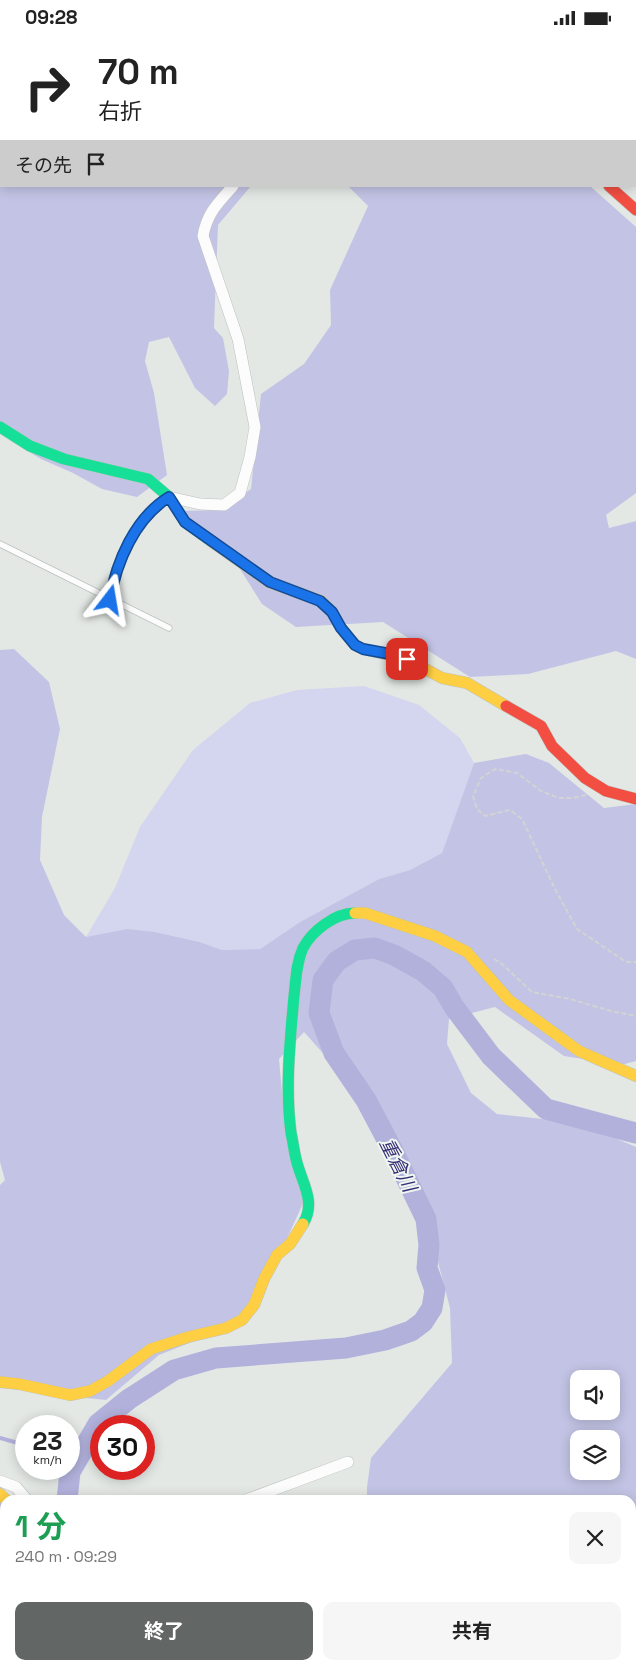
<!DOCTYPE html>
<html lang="ja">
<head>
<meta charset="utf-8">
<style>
	:root { --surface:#fff; --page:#f6f6f6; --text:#222; --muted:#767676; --accent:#626664 }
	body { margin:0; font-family:"Space Grotesk","Noto Sans JP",sans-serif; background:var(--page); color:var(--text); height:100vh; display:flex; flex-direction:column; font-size:19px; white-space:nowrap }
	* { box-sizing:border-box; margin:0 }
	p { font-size:16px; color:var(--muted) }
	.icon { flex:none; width:28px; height:28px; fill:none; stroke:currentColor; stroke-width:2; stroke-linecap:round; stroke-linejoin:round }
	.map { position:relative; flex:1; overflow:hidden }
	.panel { position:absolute; left:0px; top:1460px; width:636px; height:175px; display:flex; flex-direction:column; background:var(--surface); border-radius:15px 15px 0 0; box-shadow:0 2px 12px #0003 }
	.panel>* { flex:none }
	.banner { position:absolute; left:0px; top:0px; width:636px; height:152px; box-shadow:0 2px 12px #0003; background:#fff; color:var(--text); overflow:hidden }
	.buttons { position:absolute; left:570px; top:1335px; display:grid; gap:10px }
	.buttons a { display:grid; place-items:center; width:50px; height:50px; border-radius:10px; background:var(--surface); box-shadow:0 2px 12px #0003; font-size:25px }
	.speed { position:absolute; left:15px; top:1380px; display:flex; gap:10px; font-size:25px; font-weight:700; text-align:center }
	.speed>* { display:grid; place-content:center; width:65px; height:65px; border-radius:50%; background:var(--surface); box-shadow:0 2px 12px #0003; line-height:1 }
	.speed small { font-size:12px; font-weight:400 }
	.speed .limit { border:8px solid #d22; background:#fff; color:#111 }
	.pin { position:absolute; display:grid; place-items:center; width:42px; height:42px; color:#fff; margin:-21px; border-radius:10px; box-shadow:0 2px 8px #0006 }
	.me { position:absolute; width:55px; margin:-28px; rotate:14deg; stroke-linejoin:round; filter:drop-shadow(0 0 4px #0008) }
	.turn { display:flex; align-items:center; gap:18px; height:105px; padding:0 15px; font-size:22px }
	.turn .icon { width:65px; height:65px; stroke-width:2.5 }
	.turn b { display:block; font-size:35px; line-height:42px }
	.then { display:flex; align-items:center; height:48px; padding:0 15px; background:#0003; gap:10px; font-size:19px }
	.round { display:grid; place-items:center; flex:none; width:52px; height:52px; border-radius:10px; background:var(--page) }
	.overview { display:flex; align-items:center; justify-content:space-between; height:85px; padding:0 15px }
	h1 { font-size:30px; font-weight:700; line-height:38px; color:#1e9e55 }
	.primary-button { display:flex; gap:10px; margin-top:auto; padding:10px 15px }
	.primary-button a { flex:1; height:58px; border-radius:10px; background:var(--accent); color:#fff; font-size:20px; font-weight:700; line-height:58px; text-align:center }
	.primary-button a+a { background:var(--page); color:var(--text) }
	.status { display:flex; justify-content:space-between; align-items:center; height:35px; padding:0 25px; background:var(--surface); direction:ltr }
	.status svg { height:14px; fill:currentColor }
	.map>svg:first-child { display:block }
</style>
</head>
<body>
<div class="status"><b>09:28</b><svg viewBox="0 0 49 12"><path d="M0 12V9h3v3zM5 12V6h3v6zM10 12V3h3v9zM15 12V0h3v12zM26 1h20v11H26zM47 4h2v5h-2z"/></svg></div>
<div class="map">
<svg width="636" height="1635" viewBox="0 0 636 1635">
	<rect width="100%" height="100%" fill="#e3e8e5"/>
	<path fill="#d4d5ee" d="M364 651 419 670 460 703 474 728 442 818 410 835 379 844 300 887 260 914 222 915 200 907 155 897 86 902 115 853 140 792 193 715 250 668 297 655Z"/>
	<path fill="#c3c4e5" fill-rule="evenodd" d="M0 0H281L1 1V151H251L218 190 214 293 223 303 229 336 227 359 215 371 195 353 169 302 149 307 145 326 154 358 167 440 137 462 102 454 73 438 41 424 11 406 0 394Z
		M348 151H590L636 192V458L606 480 609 493 636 486V624L616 616 528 639 470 642 383 587 296 592 262 569 230 518 181 476 220 475 251 454 261 359 304 329 331 290 330 255 368 171Z
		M14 614 49 647 60 694 42 782 40 825 64 880 86 902 127 894 155 897 200 907 222 915 260 914 300 887 379 844 410 835 442 818 474 728 526 719 549 728 604 773 636 769V1026L621 1030 564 1021 495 972 449 984 447 1009 471 1058 497 1079 580 1088 636 1112V1635H246L240 1630H631V1465H367V1452L371 1423 452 1328 450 1273 426 1181 410 1141 392 1111 353 1062 330 1026 304 997 279 1024 285 1091 310 1153 284 1210 249 1270 224 1294 159 1320 106 1365 68 1361 0 1347V1150L5 1145 0 1127V615ZM579 1344H611V1376H579ZM579 1404H611V1436H579Z
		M0 1444 5 1472V1630H26V1635H0Z"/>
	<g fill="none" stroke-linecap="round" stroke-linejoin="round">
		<path stroke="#b2b1dc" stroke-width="4" d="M542 0 543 1
			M571 1 572 0
			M635 103H636
			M0 1403 18 1408 26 1412
			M64 1434 70 1437
			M35 1635V1630"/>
		<path stroke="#b2b1dc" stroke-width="21" d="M67 1465 70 1437 98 1389 129 1364 174 1335 216 1323 346 1313 385 1305 411 1296 423 1287 432 1273 435 1255 427 1233 429 1210 426 1184 393 1116 366 1065 334 1018 319 978 323 945 337 926 355 915 375 913 394 920 423 936 443 953 454 972 491 1021 546 1074 636 1098
			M59 1630 66 1635"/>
		<defs>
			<path id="lane" d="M0 509 169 593"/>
			<path id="street" d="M327 0 328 1
				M626 1V0
				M635 44 636 46
				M110 565C116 527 135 483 169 462L200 469 224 470 240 458 250 422 255 392 238 304 203 201C207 178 218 168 233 151
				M0 1446 16 1452 27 1465
				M246 1465 348 1427"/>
			<path id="fast" d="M350 0 351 1
				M0 392 30 411 64 424 148 444 169 462 185 487 211 506
				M303 1189C317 1166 301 1147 296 1124 294 1116 293 1107 291 1098 285 1053 290 1006 294 961 296 945 296 928 303 913 312 896 335 878 355 878
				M0 1559 5 1541"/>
			<path id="slow" d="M211 506 269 547 321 566 332 577 341 593 355 610 363 614 407 624 442 643 467 648 506 671
				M355 878H365L435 901 467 917 509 965 579 1016 636 1041
				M0 1347 19 1349 70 1360 90 1356 108 1346 151 1314 188 1302 226 1293 242 1285 254 1270 264 1244 277 1220 290 1209 303 1189
				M0 1459 6 1465"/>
			<path id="jam" d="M609 151 636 175
				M506 671 541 691 552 711 585 743 606 756 636 764"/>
		</defs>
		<use href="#lane" stroke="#bec1bf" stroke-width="7"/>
		<use href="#street" stroke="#bec1bf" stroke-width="12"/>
		<use href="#fast" stroke="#bec1bf" stroke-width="12"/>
		<use href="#slow" stroke="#bec1bf" stroke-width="12"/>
		<use href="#jam" stroke="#bec1bf" stroke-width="12"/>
		<path stroke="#d2d3d2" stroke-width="2" stroke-dasharray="5 2.5" stroke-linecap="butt" d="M586 760 573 763H559L541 756 517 738 495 734 481 743 473 761 477 774 485 781 510 775 522 784 555 854 577 894 626 927H636
			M494 924 502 929 532 957 570 964 611 976 636 981
			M567 1630 571 1635"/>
		<use href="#lane" stroke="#fbfcfb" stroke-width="5.5"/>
		<use href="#street" stroke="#fbfcfb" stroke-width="11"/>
		<use href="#fast" stroke="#16e098" stroke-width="11"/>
		<use href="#slow" stroke="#ffcf43" stroke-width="11"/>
		<use href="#jam" stroke="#f24e42" stroke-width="11"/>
	</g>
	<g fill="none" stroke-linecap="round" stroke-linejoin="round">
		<defs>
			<path id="route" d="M110 565C116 527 135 483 169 462L185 487 270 547 320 566 332 577 341 593 355 610 363 614 390 619 407 624"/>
		</defs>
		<use href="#route" stroke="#114b97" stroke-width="12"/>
		<use href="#route" stroke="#1a73e8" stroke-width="9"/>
	</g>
	<g text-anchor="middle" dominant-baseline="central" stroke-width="4" stroke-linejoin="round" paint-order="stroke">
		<g font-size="19" font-style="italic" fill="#392e77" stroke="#eef7f1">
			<text transform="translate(398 1130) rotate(63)">重倉川</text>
		</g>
	</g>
</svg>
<div class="buttons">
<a><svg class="icon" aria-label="sound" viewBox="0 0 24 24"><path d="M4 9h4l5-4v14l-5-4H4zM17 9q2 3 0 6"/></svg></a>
<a><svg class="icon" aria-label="layers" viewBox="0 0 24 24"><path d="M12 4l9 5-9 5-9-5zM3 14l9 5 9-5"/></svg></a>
</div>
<div class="speed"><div>23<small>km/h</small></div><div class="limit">30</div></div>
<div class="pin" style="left:407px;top:624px;background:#d93025"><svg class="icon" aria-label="arrive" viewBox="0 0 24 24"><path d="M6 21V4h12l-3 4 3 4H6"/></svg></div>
<svg class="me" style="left:110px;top:565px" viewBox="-20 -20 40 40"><path d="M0-17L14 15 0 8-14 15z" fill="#1a73e8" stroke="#fff" stroke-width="4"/></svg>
<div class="banner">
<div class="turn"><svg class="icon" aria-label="right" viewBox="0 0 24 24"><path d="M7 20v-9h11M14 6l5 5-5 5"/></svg><div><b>70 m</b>右折</div></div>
<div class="then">その先<svg class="icon" aria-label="arrive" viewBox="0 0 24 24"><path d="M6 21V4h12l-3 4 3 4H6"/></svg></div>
</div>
<section class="panel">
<div class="overview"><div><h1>1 分</h1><p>240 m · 09:29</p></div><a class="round"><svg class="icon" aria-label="close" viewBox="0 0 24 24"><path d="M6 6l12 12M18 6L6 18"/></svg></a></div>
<div class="primary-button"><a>終了</a><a>共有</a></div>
</section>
</div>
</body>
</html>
